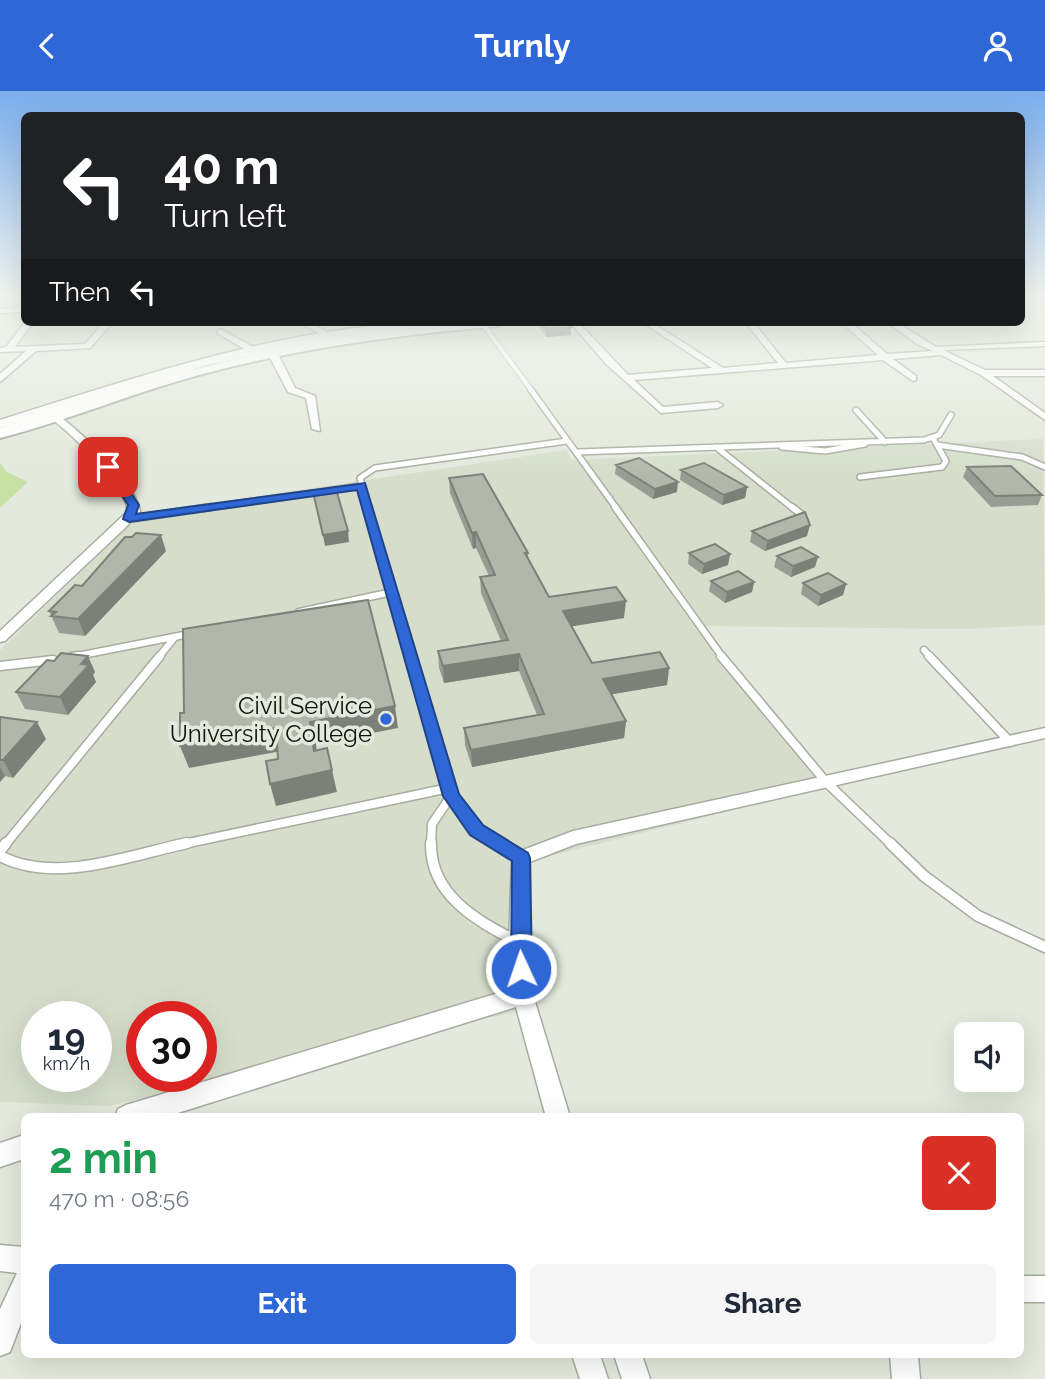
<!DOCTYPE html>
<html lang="en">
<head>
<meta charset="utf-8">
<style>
	:root { --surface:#fff; --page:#f6f6f7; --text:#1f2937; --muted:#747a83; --accent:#2f68d6 }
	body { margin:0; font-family:Raleway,sans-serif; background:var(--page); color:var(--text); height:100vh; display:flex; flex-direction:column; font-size:26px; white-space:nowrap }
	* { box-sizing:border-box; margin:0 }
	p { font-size:23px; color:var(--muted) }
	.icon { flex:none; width:38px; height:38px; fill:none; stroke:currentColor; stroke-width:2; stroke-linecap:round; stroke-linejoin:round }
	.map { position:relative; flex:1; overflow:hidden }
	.drawer { position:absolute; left:21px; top:1022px; width:1003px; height:245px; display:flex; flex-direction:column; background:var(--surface); border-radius:10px; box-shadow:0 7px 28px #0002 }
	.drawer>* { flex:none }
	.guide { position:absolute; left:21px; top:21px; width:1004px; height:214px; border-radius:10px; box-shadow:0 7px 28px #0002; background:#202124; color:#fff; overflow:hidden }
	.buttons { position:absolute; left:954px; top:931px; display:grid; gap:14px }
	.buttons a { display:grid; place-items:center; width:70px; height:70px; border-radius:10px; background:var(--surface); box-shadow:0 7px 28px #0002; font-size:35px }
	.speed { position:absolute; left:21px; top:910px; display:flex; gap:14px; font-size:35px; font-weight:700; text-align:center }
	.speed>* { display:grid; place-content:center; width:91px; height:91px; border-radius:50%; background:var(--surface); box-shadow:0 7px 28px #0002; line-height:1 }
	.speed small { font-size:18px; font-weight:400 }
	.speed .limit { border:10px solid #d22; background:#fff; color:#111 }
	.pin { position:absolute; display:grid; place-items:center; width:60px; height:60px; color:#fff; margin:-30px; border-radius:14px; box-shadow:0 4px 10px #0006 }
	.me { position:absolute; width:77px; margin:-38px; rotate:357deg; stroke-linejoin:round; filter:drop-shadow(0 0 5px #0008) }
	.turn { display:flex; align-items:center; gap:24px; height:147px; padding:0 28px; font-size:32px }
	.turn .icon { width:91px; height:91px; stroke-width:2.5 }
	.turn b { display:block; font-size:49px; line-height:60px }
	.then { display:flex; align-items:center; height:66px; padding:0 28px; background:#0003; gap:14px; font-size:26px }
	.round { display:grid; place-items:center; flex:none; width:74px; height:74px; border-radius:10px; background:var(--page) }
	.headline { display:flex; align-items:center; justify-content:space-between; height:119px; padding:0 28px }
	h1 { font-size:42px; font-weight:700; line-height:52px; color:#1e9e55 }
	.cta { display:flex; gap:14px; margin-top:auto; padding:14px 28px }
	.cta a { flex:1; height:80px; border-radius:10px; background:var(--accent); color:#fff; font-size:28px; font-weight:700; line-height:80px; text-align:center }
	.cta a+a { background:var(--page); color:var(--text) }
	header { display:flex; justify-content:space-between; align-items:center; height:91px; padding:0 28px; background:var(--accent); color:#fff; font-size:32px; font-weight:700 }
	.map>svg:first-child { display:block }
</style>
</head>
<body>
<header><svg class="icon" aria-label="back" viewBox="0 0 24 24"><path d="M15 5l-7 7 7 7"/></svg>Turnly<svg class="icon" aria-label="person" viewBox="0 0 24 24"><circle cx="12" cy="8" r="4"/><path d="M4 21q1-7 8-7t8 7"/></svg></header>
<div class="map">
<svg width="1045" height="1288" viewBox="0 0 1045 1288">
	<rect width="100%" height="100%" fill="#e3e9dc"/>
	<path fill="#d6decb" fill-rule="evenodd" d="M1043 348 1045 534 965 538 706 535 822 697 529 770 536 916 109 1015 0 1011V559L141 423 566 359 572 369ZM37 926H96V985H37ZM142 926H201V985H142Z"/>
	<path fill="#c7e0a3" d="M0 372 7 381 28 391 0 417Z"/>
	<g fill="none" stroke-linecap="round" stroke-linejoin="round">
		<defs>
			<path id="service-far4" d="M482 232 532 300"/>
			<path id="service-far3" d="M531 299 617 418
				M856 319 885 351
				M937 354 1022 366 1045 376
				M716 356 794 418
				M782 356 825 360 865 353
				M577 361 924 349 939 344 951 324
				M860 386 942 376 946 370 933 347
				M199 418 361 395
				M369 418 360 387 375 377 567 350"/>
			<path id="service-far2" d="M368 416 411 567
				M615 416 723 567
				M792 416 802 424
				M129 428 211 416
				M299 521 392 501
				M924 559 931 567
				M72 566 194 542
				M158 567 175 546"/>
			<path id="service-far1" d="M411 565 451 705 476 739 500 754
				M721 565 826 691 892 754
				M929 565 1010 651
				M72 566 78 565
				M0 575 53 569
				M5 754 160 565
				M179 754 449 697
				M431 754 432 733 451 705"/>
			<path id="service" d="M431 752C430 804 476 829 516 850
				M497 752 521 767
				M890 752 924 785 978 825 1045 856
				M0 760 6 752
				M0 765C55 794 131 764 187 752"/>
			<path id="minor" d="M24 217V221L0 222V218Z
				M25 231H33L15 256 85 253 104 231 111 233 90 257 36 260 0 291V283L26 260 0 261V257L6 256Z
				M299 231H309L334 245 327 247Z
				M570 231H578L628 284 712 277 642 231H651L723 277 778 272 745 231H753L786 272 878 264 841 231H850L887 263 933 260 917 253 887 231H896L936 256 1045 251V255L943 259 985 279H1045V285H993L1045 322V329L981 284 941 264 893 268 916 285V289L913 290 883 269 634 289 663 316 718 311 723 314 718 317 661 322 606 273Z
				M220 238 257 258 258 260 251 262 217 242Z
				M267 261 279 265 295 297 315 305 320 340 312 338 306 307 288 301Z
				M49 322H55C79 339 135 391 140 420L125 437 5 550 0 551V540L128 420C124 392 71 342 49 326Z
				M1045 637V647L576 753 530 771 529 851 533 904 570 1026H546L516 916 165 1026H115L118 1018 126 1014 512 898 509 851 512 767 515 762 573 740Z
				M24 1044V1068L0 1076V1052Z
				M0 1154 24 1156V1224L10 1261 0 1265V1218L17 1182 0 1180Z
				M1020 1185H1045V1211H1020Z
				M572 1264H600L608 1288H580Z
				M614 1264H642L650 1288H622Z
				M890 1264H918L920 1288H892Z"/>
			<path id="tertiary" d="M443 231 305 253 208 274 0 337V329C138 286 297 231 443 231Z"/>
			<path id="primary" d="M1022 206H1045L1022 213Z
				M458 231H505L499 235C397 244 298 257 199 284 132 302 67 330 0 347V337C150 286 300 245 458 231Z"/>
		</defs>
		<use href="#service-far4" stroke="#a7aca0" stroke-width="6"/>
		<use href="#service-far3" stroke="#a7aca0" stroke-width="8"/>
		<use href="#service-far2" stroke="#a7aca0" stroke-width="9"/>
		<use href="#service-far1" stroke="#a7aca0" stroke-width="11"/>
		<use href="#service" stroke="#a7aca0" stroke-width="13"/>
		<use href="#minor" stroke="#a7aca0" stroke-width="3"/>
		<use href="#tertiary" stroke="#a7aca0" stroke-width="3"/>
		<use href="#primary" stroke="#a7aca0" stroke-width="4"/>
		<use href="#service-far4" stroke="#fff" stroke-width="4.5"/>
		<use href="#service-far3" stroke="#fff" stroke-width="5"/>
		<use href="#service-far2" stroke="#fff" stroke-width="6"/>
		<use href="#service-far1" stroke="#fff" stroke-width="8"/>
		<use href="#service" stroke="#fff" stroke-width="10"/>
		<use href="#minor" fill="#fff" fill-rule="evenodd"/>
		<use href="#tertiary" fill="#fff" fill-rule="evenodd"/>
		<use href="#primary" fill="#fff" fill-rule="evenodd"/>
	</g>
	<path fill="#989d93" d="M536 231H567L571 236V244L546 246Z
		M616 374 677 401 653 408 615 383Z
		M967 376 1042 404 1038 414 991 416 963 386Z
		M681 379 747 396 745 407 722 414 680 389Z
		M449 387 528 462V469L549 506 624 527 571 535 592 572 669 577 667 594 612 603 626 630 624 647 472 676 465 654 464 637 537 624 519 580 444 592 439 577 438 560 501 550 481 502 480 486 489 485 476 457 473 458 450 402Z
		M752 440 807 445 765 460 750 451Z
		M166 460 85 545 59 542 49 520 82 495Z
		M689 462 730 463 728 474 702 483 688 473Z
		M777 465 815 476 791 486 774 476Z
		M711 490 754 491 752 501 725 512 709 500Z
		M803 492 846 493 843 504 818 515 801 503Z
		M95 581 93 584 96 591 68 624 25 618 16 601Z
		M0 626 46 648 13 687 5 685 0 691Z"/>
	<path fill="#7c8078" d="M571 236V244L546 246V238Z
		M678 391 677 401 653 408 655 398Z
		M747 396 745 407 722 414 724 404Z
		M810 434 807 445 765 460 768 450Z
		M348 440 349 451 325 455 323 444Z
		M476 441V457L473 458 472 442Z
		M161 444 166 460 85 545 78 528Z
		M730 463 728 474 702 483 704 473Z
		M818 466 815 476 791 486 793 475Z
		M754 491 752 501 725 512 727 501Z
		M846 493 843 504 818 515 821 504Z
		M626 510 624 527 562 537 563 520Z
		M519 563V580L444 592 443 575Z
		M88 565 95 581 93 584 96 591 68 624 60 606 81 573Z
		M669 577 667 594 602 605 603 588Z
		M395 615 398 637 316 653 319 682 332 679 337 701 276 715 270 693 310 631Z
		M626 630 624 647 472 676 471 659Z
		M37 631 46 648 13 687 3 669Z
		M276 637 282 660 189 677 180 655Z
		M0 677 5 685 0 691Z"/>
	<path fill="#b1b7ab" stroke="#7c8078" stroke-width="2" d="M541 231H567L571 236 546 238Z
		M639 367 678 391 655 398 616 374Z
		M704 372 747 396 724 404 681 379Z
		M1011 375 1042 404 995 405 967 376Z
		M483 383 528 462H525L549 506 616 496 626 510 563 520 592 572 660 561 669 577 603 588 626 630 471 659 464 637 544 623 519 563 443 575 438 560 508 549 480 486 495 484 476 441 472 442 449 387Z
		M336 398 348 440 323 444 313 401Z
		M805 421 810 434 768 450 752 440Z
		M136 442 161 444 78 528 51 525 56 521 49 520 75 494 82 495 125 446H132Z
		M715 453 730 463 704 473 689 462Z
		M801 456 818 466 793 475 777 465Z
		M738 480 754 491 727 501 711 490Z
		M828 482 846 493 821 504 803 492Z
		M368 509 395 615 310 631 314 660 327 657 332 679 270 693 266 670 278 668 276 637 180 655V622H184L183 538Z
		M61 562 88 565 81 573 89 574 60 606 16 601 47 569 54 570Z
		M0 626 37 631 3 669H0Z"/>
	<linearGradient id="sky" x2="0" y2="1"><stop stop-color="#7baeed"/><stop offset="0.53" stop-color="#f2f5ef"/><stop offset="1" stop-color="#f2f5ef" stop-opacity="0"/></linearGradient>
	<rect width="1045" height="386" fill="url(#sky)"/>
	<path fill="#2f68d6" stroke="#1f448b" stroke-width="2" d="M104 374H112L139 414 136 423 365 392 459 703 483 734 528 762 530 767 532 878 529 884 521 887 514 884 511 878 512 770 470 744 443 705 357 399 129 431 123 428 128 414 103 376Z"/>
	<circle fill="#2f68d6" stroke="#e3e9dc" stroke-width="2.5" cx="386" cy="628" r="7"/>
	<g text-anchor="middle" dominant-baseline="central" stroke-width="7" stroke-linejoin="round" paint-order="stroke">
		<g font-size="24" fill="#121410" stroke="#e3e9dc" text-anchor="end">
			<text x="372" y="614">Civil Service<tspan x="372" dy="28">University College</tspan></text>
		</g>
	</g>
</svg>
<div class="buttons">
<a><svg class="icon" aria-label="sound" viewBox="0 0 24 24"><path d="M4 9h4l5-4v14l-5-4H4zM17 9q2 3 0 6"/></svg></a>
</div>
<div class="speed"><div>19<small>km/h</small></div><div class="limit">30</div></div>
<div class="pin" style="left:108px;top:376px;background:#d93025"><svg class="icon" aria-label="arrive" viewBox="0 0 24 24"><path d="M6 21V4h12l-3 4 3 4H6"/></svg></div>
<svg class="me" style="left:521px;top:878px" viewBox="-20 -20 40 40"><circle r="17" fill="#2f68d6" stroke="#fff" stroke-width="3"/><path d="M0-11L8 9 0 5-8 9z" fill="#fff"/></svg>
<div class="guide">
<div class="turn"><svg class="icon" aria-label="left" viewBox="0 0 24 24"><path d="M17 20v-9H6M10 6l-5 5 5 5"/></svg><div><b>40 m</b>Turn left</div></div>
<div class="then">Then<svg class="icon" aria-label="left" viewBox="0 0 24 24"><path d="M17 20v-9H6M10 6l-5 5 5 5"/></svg></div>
</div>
<section class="drawer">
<div class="headline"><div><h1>2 min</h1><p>470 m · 08:56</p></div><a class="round" style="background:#d93025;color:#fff"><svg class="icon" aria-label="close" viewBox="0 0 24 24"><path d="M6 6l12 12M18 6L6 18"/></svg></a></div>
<div class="cta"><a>Exit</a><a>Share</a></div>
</section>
</div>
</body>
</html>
